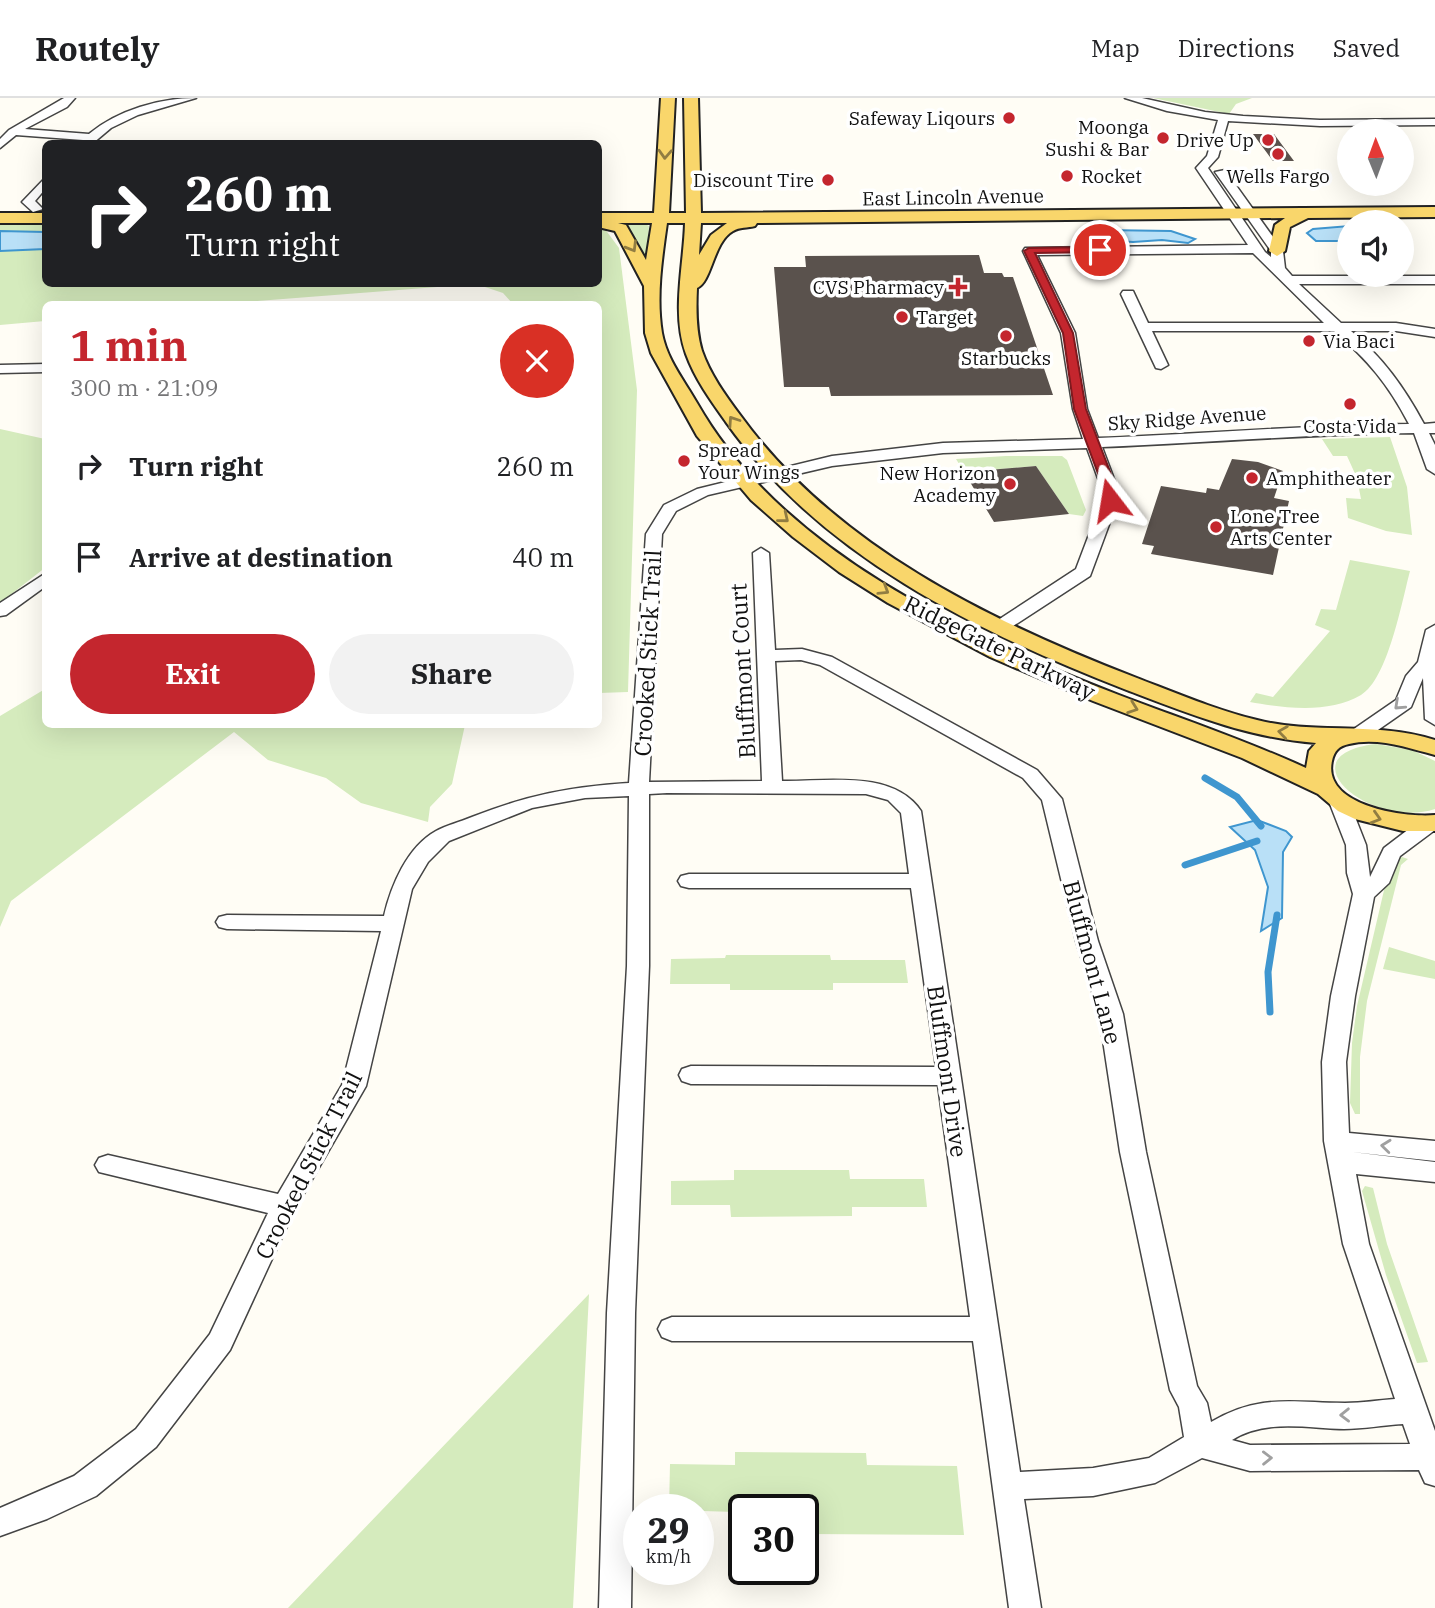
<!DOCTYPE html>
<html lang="en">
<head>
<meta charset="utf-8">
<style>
	:root { --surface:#fff; --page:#f2f2f2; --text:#202124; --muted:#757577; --line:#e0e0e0; --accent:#c4262e }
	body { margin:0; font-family:"IBM Plex Serif",serif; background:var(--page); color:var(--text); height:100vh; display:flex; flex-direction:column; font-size:26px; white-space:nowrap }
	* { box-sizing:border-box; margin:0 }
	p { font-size:23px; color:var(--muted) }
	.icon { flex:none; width:38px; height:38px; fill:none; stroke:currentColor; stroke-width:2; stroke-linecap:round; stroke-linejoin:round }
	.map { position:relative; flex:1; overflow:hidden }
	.panel { position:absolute; left:42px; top:203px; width:560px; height:427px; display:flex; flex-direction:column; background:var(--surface); border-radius:10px; box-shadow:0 7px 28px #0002 }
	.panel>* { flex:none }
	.banner { position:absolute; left:42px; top:42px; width:560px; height:147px; border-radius:10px; box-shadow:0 7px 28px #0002; background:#202124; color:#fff; overflow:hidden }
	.needle { width:46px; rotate:359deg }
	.tools { position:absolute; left:1337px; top:21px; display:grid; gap:14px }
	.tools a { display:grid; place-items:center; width:77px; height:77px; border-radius:50%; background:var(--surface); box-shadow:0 7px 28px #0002; font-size:35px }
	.speed { position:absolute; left:623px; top:1396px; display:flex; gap:14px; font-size:35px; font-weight:700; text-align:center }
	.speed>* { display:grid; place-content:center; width:91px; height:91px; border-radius:50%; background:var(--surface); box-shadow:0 7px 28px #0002; line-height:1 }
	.speed small { font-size:18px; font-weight:400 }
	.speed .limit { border:4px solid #111; border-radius:10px; background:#fff; color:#111 }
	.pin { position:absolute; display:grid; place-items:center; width:60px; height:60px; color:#fff; margin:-30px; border:4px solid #fff; border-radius:50%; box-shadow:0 2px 7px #0007 }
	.me { position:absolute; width:77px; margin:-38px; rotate:346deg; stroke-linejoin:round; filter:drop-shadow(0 0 5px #0008) }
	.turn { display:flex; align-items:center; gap:24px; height:147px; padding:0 28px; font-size:32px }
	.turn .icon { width:91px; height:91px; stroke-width:2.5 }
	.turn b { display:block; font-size:49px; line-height:60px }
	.round { display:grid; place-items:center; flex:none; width:74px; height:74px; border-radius:37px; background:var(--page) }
	.overview { display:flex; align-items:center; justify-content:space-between; height:119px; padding:0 28px }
	h1 { font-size:42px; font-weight:800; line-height:52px; color:var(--accent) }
	.button { display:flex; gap:14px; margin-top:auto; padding:14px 28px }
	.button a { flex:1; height:80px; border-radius:42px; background:var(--accent); color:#fff; font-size:28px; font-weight:800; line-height:80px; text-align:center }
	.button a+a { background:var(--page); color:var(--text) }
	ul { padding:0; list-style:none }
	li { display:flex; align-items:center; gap:21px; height:91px; padding:0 28px }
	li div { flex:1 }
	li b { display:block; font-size:26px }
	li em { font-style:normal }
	header { display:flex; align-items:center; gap:42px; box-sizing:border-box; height:98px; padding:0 35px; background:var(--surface); border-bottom:2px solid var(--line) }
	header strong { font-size:33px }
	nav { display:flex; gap:38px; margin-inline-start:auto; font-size:24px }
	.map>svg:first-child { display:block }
</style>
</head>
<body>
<header>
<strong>Routely</strong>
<nav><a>Map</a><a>Directions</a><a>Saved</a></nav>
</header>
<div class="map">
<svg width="1435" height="1510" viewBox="0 0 1435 1510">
	<rect width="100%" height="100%" fill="#fffdf5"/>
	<path fill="#d5ebbd" d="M1153 0H1252L1236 6 1229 16Z
		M622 125H643L649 128 647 157H642Z
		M0 126H45L46 186H598L599 127H602L619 150 637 292 628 594 599 595 598 206H513L503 195 476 186 220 206H46L45 223 0 227Z
		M0 331 45 341 46 469 0 505Z
		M1390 339 1407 389 1412 437 1386 433 1348 420 1346 400 1361 401 1357 380 1347 358H1333L1322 341Z
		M1006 358H1062L1067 362 1086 412 1083 418 1069 416 1036 368 964 374 956 361Z
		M1350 462 1410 473C1402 503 1388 581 1361 597 1330 616 1283 610 1250 604L1256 595 1273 599 1330 533 1315 527 1321 511 1336 512Z
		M45 591 46 626 465 627 452 686 430 709 428 724 361 705 326 680 268 662 234 634 11 803 0 829V618Z
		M1376 646 1412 652 1435 663V711C1371 732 1282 657 1376 646Z
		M1399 758 1408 761 1401 767 1367 903 1360 959V1016H1355L1350 1005 1352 945 1357 908 1385 788Z
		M1389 849 1435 863V881L1383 871Z
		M726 857H830L831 862H905L908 885H833V892H730V886H670L671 861 725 860Z
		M734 1072H849L850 1081H924L927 1109H852V1118L731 1119 730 1107H671V1083L734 1082Z
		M1365 1088 1373 1090 1387 1146 1428 1264 1417 1265 1386 1177 1362 1093Z
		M589 1196 573 1510H288Z
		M735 1354 866 1355 867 1367 957 1368 964 1437 809 1436V1425H803V1412H744V1424H736V1414L669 1412 670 1366 735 1367Z"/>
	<path fill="#b9e0f7" stroke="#3f96cf" stroke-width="2" d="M1349 128V143H1316L1307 135 1313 131Z
		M1104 132 1171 133 1195 141 1188 145 1162 142 1133 144 1103 142 1093 138 1097 133Z
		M0 133 45 134V151L0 153Z
		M1257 722 1286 733 1292 739 1283 754 1282 820 1261 833 1268 789 1255 752 1230 729Z"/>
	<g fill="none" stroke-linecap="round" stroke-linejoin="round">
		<path stroke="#3f96cf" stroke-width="7" d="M1205 680 1237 699 1261 728
			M1185 767 1257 743
			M1270 914 1268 874 1277 817"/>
	</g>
	<path fill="#5a524d" d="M1253 36H1274L1294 63H1273Z
		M979 157 984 175H1002L1004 179H1013L1053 297 831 298 829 289H784L774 169H806L805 158Z
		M1232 361 1258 364 1283 373 1274 400 1289 403 1273 477 1151 456 1154 448 1142 446 1161 388 1206 395 1207 390 1219 392Z
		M1036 368 1069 416 994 424 964 374Z"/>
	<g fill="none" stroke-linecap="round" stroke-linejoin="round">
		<defs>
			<path id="minor" d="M64 0H75L67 9 25 31 89 36C118 12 160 0 196 0L138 17 111 30 92 46H80L83 42 16 37 0 50V41L9 32Z
				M1125 0H1142L1205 14 1243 18 1320 22 1435 21V27L1320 28 1228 23 1218 59 1208 70 1265 154 1271 159V153L1215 74 1225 72 1283 153 1285 170 1292 178H1435V186H1299L1341 225H1396L1435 231V239L1396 233H1351C1383 260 1404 289 1424 326L1435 325V335H1429L1435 347V376L1427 371 1414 335C1310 336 1206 345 1102 349L1120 397 1090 478 1007 532H995L992 528 995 524 1076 471 1104 397 1087 350 943 355 832 368 708 397 676 413 662 436 649 684 762 683 753 455 761 450 769 455 775 552 802 551 832 559 1037 672 1062 701 1098 843 1123 916 1146 1054 1197 1288 1207 1305 1211 1324C1260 1295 1292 1305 1345 1305 1362 1305 1379 1302 1395 1301L1343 1146 1324 1043 1322 964 1331 898 1353 796 1347 775 1346 747 1328 701 1331 697H1345L1348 701 1366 747 1370 779 1384 750 1422 721H1435V732L1400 758 1389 785 1374 799 1355 898 1346 964 1349 1035 1435 1043V1063L1352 1054 1435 1064V1084L1356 1076 1369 1146 1435 1333V1388L1425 1385 1419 1372 1250 1373 1202 1360 1155 1385 1093 1398 1024 1401 1041 1510H1009L973 1243H672L662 1239 658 1231 662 1223 672 1219H970L938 987 691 986 682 983 679 977 682 971 691 968 936 969 911 790H689L681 788 678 783 681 778 689 776H909L901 715 888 702 866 696 667 695 649 696V868L635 1215 631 1510H599L607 1215 627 868 629 698 585 700 532 710 449 743 428 764 412 791 366 988 295 1111 230 1252 156 1349 96 1398 47 1421 0 1438V1410L74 1378 136 1331 210 1236 268 1115 99 1074 95 1067 99 1060 108 1057 278 1096 342 987 381 833 227 831 219 829 216 824 219 819 227 817 384 818C391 788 407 749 436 733 447 727 460 724 472 719 528 697 569 689 629 685L646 436 664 407 697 391 832 358 943 345 1083 341 1073 311 1061 235 1023 153 1025 150 1248 147 1196 70 1207 58 1218 22 1167 13ZM1253 155 1324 225H1148L1133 193H1123L1121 196 1156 270 1161 271 1168 267 1152 233H1334C1368 262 1388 286 1409 326 1305 327 1202 336 1098 340L1087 311 1075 235 1037 157ZM801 562 820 567 1023 680 1042 702 1076 843 1099 916 1120 1054 1170 1292 1179 1309 1184 1339 1149 1360 1093 1370 1020 1374 921 713C893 671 825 684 782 683L775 563ZM1403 1326 1410 1346 1250 1347 1232 1342C1266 1321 1305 1330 1344 1331 1363 1331 1384 1327 1403 1326Z
				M46 79V90L35 103 43 111 33 114 22 104Z
				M46 266V274L0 275V267Z
				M46 475V488L6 517 0 518V505Z
				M1435 527V627L1425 621 1423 580 1411 609 1365 641H1351L1348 637 1351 633 1396 602 1406 578 1418 564 1426 532Z"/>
			<path id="major" d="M661 0H675L669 115H686L684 0H698L701 115 1435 109V119L1308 120 1290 129 1285 153 1277 158 1269 153 1275 127 1285 120 757 125 755 128C748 130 739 129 733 133 713 144 712 184 697 190 696 211 696 233 702 253 710 276 725 297 740 317 835 448 989 523 1137 580 1176 595 1216 612 1257 622 1316 637 1376 623 1435 642V657C1408 650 1378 639 1349 646 1339 648 1334 653 1332 663 1322 708 1405 720 1435 717V733H1403L1355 721 1338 713 1318 696 1242 660 1093 603 990 559 888 505 839 474 793 439 751 402 697 338 651 255 645 235 644 188 615 133 598 129V115H654ZM618 125H652L646 162 626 127ZM667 125H685C684 166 671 215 686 256 695 281 711 303 726 324 820 457 975 533 1124 591 1187 615 1248 640 1316 645L1309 653 1306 670C1245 642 1182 621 1119 597 966 538 782 454 697 305 684 282 667 262 662 235 656 199 662 160 667 125ZM701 125H727L711 137 699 157Z
				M0 115H46V125H0Z"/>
		</defs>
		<use href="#minor" stroke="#444" stroke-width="3"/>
		<use href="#major" stroke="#222" stroke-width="4"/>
		<use href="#minor" fill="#fff" fill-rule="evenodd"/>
		<use href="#major" fill="#f9d66b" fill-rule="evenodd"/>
	</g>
	<defs><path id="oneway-chevron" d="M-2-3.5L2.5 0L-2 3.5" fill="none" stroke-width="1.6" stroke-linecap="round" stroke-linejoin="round" transform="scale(1.75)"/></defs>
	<g stroke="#917d42">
		<use href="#oneway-chevron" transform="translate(665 56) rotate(93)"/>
		<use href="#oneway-chevron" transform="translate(632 149) rotate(59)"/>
		<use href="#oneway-chevron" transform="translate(733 323) rotate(-124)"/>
		<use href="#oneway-chevron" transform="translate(784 420) rotate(39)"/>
		<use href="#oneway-chevron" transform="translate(884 492) rotate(32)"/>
		<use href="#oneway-chevron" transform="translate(1133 610) rotate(20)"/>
		<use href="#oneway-chevron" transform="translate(1283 634) rotate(-172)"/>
		<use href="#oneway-chevron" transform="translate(1376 720) rotate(17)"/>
	</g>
	<g stroke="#a0a0a0">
		<use href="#oneway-chevron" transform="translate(1399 607) rotate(137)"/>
		<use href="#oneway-chevron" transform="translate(1386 1048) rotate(-174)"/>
		<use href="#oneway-chevron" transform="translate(1345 1317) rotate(179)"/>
		<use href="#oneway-chevron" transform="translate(1267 1360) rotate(-1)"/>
	</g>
	<path fill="#c4262e" stroke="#7f191e" stroke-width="2" d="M1100 149 1103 150V154L1035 155 1073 235 1086 311 1119 397 1115 405 1110 406 1104 402 1106 397 1074 311 1063 235 1024 153 1029 150Z"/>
	<g fill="#c4262e" stroke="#fff" stroke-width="2.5">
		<circle cx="1009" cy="20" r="7"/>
		<circle cx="1163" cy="40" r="7"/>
		<circle cx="1268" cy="42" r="7"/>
		<circle cx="1278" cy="56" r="7"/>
		<circle cx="1067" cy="78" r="7"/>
		<circle cx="828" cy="82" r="7"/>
		<path d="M954.5 178.5h7v7h7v7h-7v7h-7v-7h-7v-7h7z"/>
		<circle cx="902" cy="219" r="7"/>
		<circle cx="1006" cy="238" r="7"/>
		<circle cx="1309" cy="243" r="7"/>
		<circle cx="1350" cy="306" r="7"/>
		<circle cx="684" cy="363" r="7"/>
		<circle cx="1252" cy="380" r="7"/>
		<circle cx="1010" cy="386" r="7"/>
		<circle cx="1216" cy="429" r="7"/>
	</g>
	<g text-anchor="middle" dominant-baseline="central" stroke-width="7" stroke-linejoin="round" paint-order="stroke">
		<g font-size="19" fill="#111" stroke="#fff" text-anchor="end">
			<text x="995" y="20">Safeway Liqours</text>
			<text x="1149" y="29">Moonga<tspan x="1149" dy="22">Sushi &amp; Bar</tspan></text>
			<text x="1254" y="42">Drive Up</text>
			<text x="1081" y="78" text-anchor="start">Rocket</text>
			<text x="1278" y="78" text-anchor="middle">Wells Fargo</text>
			<text x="814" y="82">Discount Tire</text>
			<text x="944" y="189">CVS Pharmacy</text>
			<text x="916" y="219" text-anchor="start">Target</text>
			<text x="1323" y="243" text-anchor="start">Via Baci</text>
			<text x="1006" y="260" text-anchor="middle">Starbucks</text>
			<text x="1350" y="328" text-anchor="middle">Costa Vida</text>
			<text x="698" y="352" text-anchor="start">Spread<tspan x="698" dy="22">Your Wings</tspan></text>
			<text x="996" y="375">New Horizon<tspan x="996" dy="22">Academy</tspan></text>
			<text x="1266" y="380" text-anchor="start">Amphitheater</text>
			<text x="1230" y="418" text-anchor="start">Lone Tree<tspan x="1230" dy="22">Arts Center</tspan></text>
		</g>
		<g font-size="19" fill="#111" stroke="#fff">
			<text transform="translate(953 99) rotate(-1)">East Lincoln Avenue</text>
			<text transform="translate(1187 320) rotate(-4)">Sky Ridge Avenue</text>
		</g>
		<g font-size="23" fill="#111" stroke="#fff">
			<text transform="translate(1000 549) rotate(26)">RidgeGate Parkway</text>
			<text transform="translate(647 555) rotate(-87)">Crooked Stick Trail</text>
			<text transform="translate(742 573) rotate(-93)">Bluffmont Court</text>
			<text transform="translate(1093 864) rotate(75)">Bluffmont Lane</text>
			<text transform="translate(948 973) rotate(82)">Bluffmont Drive</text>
			<text transform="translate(308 1067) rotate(-63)">Crooked Stick Trail</text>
		</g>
	</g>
</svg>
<div class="tools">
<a><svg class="needle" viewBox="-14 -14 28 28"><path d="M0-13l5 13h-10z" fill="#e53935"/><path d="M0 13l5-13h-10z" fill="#757577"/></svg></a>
<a><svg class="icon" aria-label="sound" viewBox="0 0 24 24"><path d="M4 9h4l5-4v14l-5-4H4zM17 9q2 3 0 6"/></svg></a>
</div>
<div class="speed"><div>29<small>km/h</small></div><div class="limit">30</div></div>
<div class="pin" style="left:1100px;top:152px;background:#d93025"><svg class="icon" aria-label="arrive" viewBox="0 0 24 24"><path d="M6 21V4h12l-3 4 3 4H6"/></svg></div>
<svg class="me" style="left:1110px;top:402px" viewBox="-20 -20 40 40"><path d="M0-17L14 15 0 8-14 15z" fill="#c4262e" stroke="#fff" stroke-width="4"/></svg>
<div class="banner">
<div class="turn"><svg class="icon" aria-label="right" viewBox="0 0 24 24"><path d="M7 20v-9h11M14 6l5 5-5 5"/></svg><div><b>260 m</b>Turn right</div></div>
</div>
<section class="panel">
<div class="overview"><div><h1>1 min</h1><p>300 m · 21:09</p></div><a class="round" style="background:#d93025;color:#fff"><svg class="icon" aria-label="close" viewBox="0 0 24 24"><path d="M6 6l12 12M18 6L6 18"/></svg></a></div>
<ul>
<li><svg class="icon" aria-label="right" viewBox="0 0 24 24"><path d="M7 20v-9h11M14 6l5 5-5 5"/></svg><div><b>Turn right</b></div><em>260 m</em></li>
<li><svg class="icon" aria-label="arrive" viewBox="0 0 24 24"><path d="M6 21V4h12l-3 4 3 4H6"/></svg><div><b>Arrive at destination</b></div><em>40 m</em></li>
</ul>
<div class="button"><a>Exit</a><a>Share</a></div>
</section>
</div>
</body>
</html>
